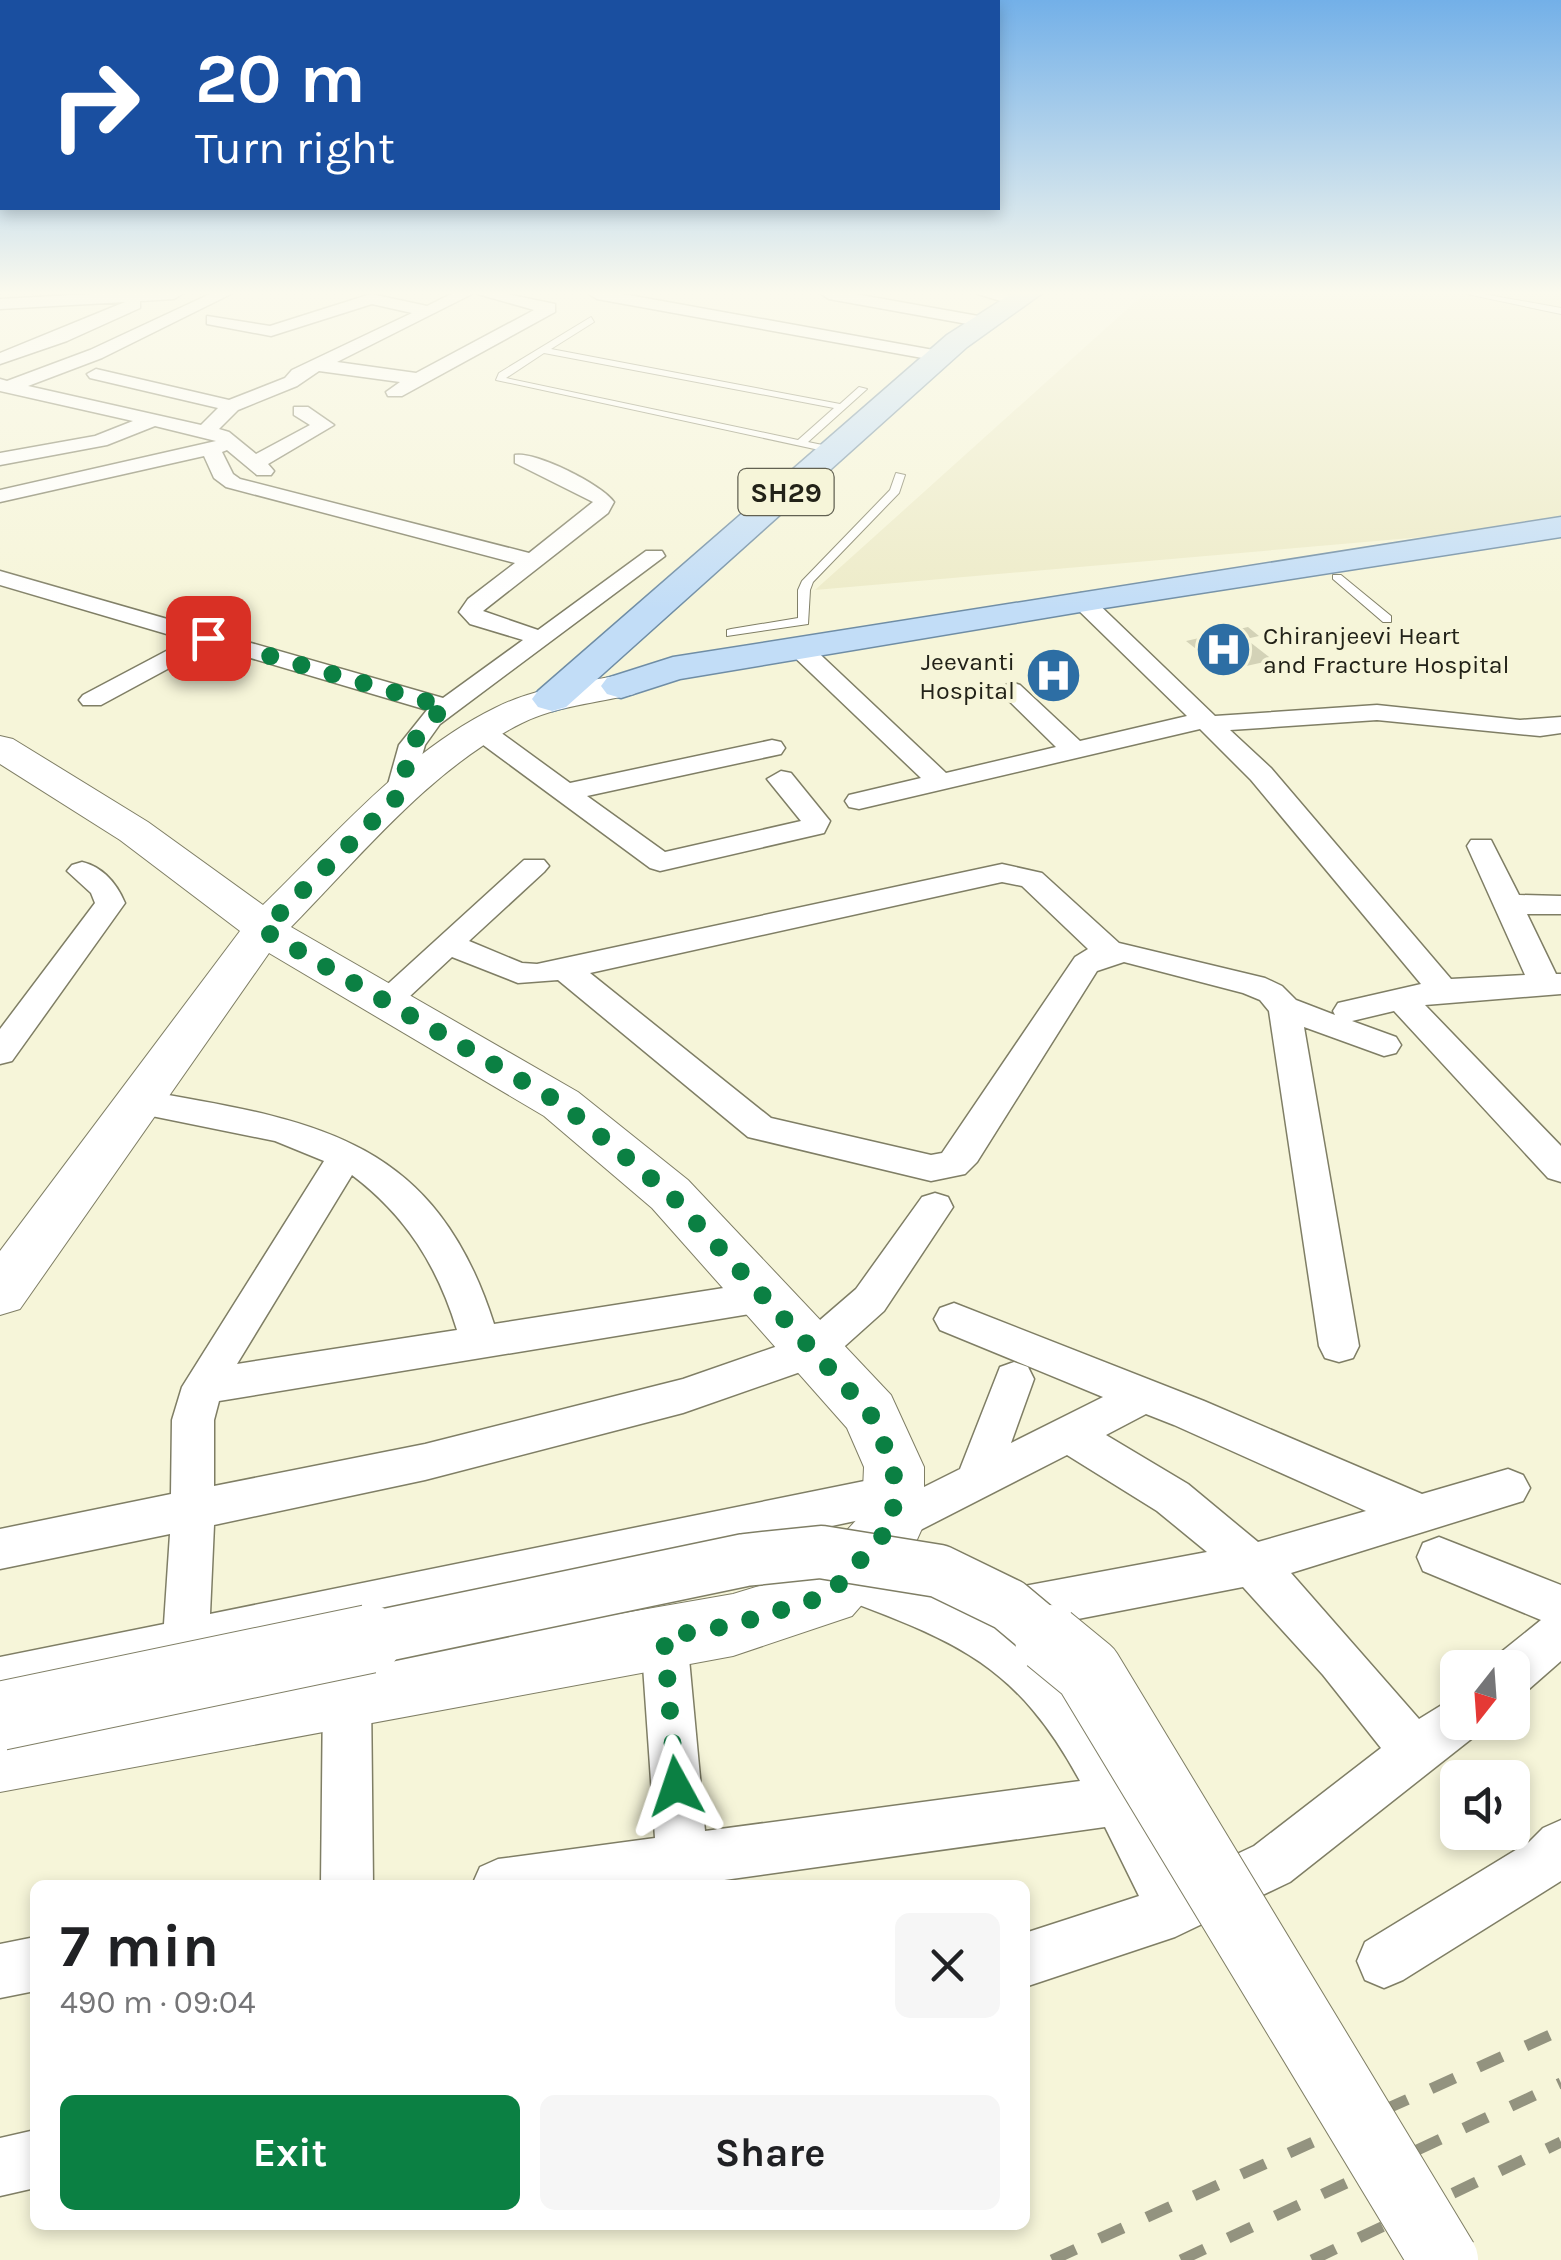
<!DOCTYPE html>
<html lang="en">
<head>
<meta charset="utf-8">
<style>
	:root { --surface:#fff; --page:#f6f6f6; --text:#202124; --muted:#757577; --accent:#0b8043 }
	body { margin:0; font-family:Karla,sans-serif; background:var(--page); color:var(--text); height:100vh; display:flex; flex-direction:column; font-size:38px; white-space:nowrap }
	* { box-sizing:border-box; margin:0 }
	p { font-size:32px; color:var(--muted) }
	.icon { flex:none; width:55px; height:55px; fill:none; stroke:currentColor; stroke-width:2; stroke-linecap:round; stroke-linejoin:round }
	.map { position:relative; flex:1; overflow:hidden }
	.details { position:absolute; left:30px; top:1880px; width:1000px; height:350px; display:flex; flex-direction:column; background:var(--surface); border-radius:15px; box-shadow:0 5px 15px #0003 }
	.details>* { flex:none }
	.banner { position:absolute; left:0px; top:0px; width:1000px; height:210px; box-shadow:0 5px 15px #0003; background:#1a4fa0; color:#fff; overflow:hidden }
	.needle { width:65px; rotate:197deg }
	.fabs { position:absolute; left:1440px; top:1650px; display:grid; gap:20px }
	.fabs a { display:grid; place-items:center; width:90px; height:90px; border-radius:15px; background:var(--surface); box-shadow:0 5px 15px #0003; font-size:50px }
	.pin { position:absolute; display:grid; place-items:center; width:85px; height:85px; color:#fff; margin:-42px; border-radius:20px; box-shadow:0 5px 15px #0006 }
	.me { position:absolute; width:110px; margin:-55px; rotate:355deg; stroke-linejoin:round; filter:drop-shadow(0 0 8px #0008) }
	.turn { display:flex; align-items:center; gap:35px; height:210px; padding:0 30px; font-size:45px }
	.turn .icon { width:130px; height:130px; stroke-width:2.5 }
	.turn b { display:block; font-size:70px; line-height:85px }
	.round { display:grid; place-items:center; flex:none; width:105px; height:105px; border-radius:15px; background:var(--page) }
	.overview { display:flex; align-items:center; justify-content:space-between; height:170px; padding:0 30px }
	h1 { font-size:60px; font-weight:700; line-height:75px }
	.action { display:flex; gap:20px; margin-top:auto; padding:20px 30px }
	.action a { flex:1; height:115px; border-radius:15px; background:var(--accent); color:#fff; font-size:40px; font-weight:700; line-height:115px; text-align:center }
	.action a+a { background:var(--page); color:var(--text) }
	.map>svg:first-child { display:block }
</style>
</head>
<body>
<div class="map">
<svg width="1561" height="2260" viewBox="0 0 1561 2260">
	<rect width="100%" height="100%" fill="#f6f5d9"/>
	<path fill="#edebc8" d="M1144 294H1561V525L815 590Z"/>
	<path fill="#d3d2b7" d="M1248 627 1259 636 1246 639 1273 660 1224 671 1186 641Z
		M1057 658 1080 682 1051 687 1029 663Z"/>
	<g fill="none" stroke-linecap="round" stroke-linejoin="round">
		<defs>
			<path id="service" d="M1467 294H1483L1561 308V314Z
				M591 317 594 322 551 349 840 404 859 387 867 389 808 442 837 448 838 450 833 453 496 380 499 373ZM544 353 834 408 798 440 506 378Z
				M896 473 905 475 899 493 813 582 810 590 808 624 727 636V630L731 629 798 618V590L802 581 890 490Z
				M1333 575H1341L1391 616V622H1383L1333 579Z"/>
			<path id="minor" d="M92 294H182L174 299 140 301V308L67 341 0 364V353L125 302 0 309V299Z
				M210 294H231L102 358 28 386 201 425 218 408 90 378 87 374 96 369 229 400 285 378 292 370 412 313 372 304 271 336 207 324V316L270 326 371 294 427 306 451 294H472L337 362 416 373 534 310 478 294H507L555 304V312L402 396H388L386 392 400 382 319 371 297 386 238 410 219 429 229 432 256 454 310 425 294 415V407H308L334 425 268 464 274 471 271 475H257L227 450 222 452 233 474 240 479 529 553 593 502 515 463V455C535 451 603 485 614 502L608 513 483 611 538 630 646 551H662L665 556 440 724 425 745 409 801 399 803 385 795 399 745 427 710 210 646 101 705H83L79 700 83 695 187 640 0 585V571L443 698 523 640 470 624 459 612 468 599 515 563 226 487 214 478 204 456 0 502V490L216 441 155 426 107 445 0 465V453L95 436 133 421 0 391V379L7 381 90 350Z
				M589 294H623L939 351 948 356 939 361 597 299Z
				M821 294H855L984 317 992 322 984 327 829 299Z
				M978 294H1007L1025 301 1017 306Z
				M1081 593 1089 595 1215 716 1377 705 1520 720 1561 717V733L1540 736 1377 720 1230 730 1271 768 1451 979 1525 975 1467 846 1471 840H1491L1519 895 1561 896V914H1527L1556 974H1561V994L1425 1005 1561 1146V1182L1548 1178 1394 1011 1352 1021 1396 1037 1401 1045 1396 1053 1384 1056 1304 1027 1359 1346 1353 1358 1339 1362 1325 1358 1319 1346 1269 1011 1260 1000 1243 993 1124 962 1097 971 977 1162 965 1174 931 1181 748 1137 558 980 518 983 452 957 395 1010 384 1013 373 1010 368 1002 524 860H544L549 866 544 872 469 941 522 963 537 964 1002 864 1042 873 1119 943 1265 978 1282 986 1296 1000 1335 1015 1333 1011 1338 1003 1421 984 1251 780 1200 729 859 809 849 807 845 801 849 795 921 778 790 653 787 648 790 643H808L946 773 1056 747 998 690 1011 682 1020 685 1080 741 1187 716 1073 605 1069 600ZM1002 882 1022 886 1088 949 1075 957 942 1153 931 1155 771 1118 590 973Z
				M480 722 489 724 570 783 772 740 781 742 785 748 781 754 587 796 665 852 801 821 767 779 781 771 791 773 830 821 824 833 660 871 650 868 471 736 467 730Z
				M82 862C103 867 117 884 125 903L12 1061 0 1064V1029L95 903 91 893 67 871 72 865Z
				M139 1090C311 1120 434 1135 494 1324L762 1282 776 1286 781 1297 776 1308 762 1312 219 1401 214 1420V1486L425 1444 683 1379 798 1339 856 1289 922 1197 935 1193 948 1197 953 1207 884 1311 826 1363 683 1413 425 1480 214 1525 210 1614 894 1475 909 1480 914 1492 960 1469 1000 1367 1014 1362 1028 1367 1034 1379 1011 1443 1103 1397 940 1330 934 1319 940 1308 954 1303 1204 1401 1422 1494 1508 1469 1523 1475 1530 1488 1523 1501 1291 1573 1419 1719 1458 1695V1722H1481L1475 1736 1290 1882 1175 1937 1025 1987V1933L1139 1896 1105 1827 710 1882V1885H472L480 1867 498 1859 655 1838 641 1637 648 1621 664 1615 680 1621 687 1637 705 1831 1080 1781C1014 1659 951 1640 828 1593L821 1578 828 1563 844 1557 955 1599 1207 1552 1157 1511 1067 1455 893 1544 878 1538 871 1524 874 1517 0 1703V1657L164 1624 170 1534 0 1569V1529L171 1494 172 1420 182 1387 324 1161 275 1141 127 1111 122 1102 127 1093ZM352 1175C406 1216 437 1265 457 1330L237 1364ZM1146 1414 1174 1425 1366 1511 1258 1542 1188 1484 1106 1435ZM1243 1587 1323 1675 1381 1748 1254 1846 1186 1878C1140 1792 1101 1687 1016 1631Z
				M1439 1537 1561 1585V1661L1529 1689 1512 1696V1668H1491L1495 1657 1541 1620 1423 1571 1417 1557 1423 1543Z
				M347 1670 364 1677 371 1693 373 1885H321L323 1693 330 1677Z
				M1561 1820V1881L1403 1980 1384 1988 1365 1980 1357 1961 1365 1942 1529 1842 1543 1828Z
				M35 1937V1991L0 1998V1944Z
				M35 2130V2188L0 2196V2138Z"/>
			<path id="secondary" d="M621 675 634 678 639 686 634 694C596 703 557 706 522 723 430 769 362 855 291 927L578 1092 688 1180 891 1395 924 1467V1524L915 1544 852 1616 733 1656 0 1792V1722L733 1594 809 1571 862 1514 864 1467 847 1428 652 1208 544 1116 269 953 20 1309 0 1315V1251L240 931 120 840 0 764V736L13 739 148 822 263 905C335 835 405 752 495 708 534 688 579 683 621 675Z"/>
			<path id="primary" d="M1011 294H1041L967 347 566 707 552 711 538 707 532 699 538 691 947 335Z
				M1561 517V537L1098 609 680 679 621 698 607 694 601 686 607 678 673 657Z"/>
		</defs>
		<use href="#service" stroke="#7f7e65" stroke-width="2"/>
		<use href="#minor" stroke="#7f7e65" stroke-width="3"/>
		<use href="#secondary" stroke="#7f7e65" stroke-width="2"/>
		<use href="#primary" stroke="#6f8da5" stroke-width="3"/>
		<use href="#service" fill="#fff" fill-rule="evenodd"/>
		<use href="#minor" fill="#fff" fill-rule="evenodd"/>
		<use href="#secondary" fill="#fff" fill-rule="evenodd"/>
		<use href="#primary" fill="#c2ddf7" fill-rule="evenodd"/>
		<path stroke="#93937f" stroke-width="11" stroke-dasharray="26 26" stroke-linecap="butt" d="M1052 2260 1561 2030
			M1181 2260 1561 2083
			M1312 2260 1561 2142"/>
		<defs>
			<path id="tertiary-bridge-far1" d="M357 1641 745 1560 821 1552 939 1571 1009 1605 1052 1641"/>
			<path id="tertiary-bridge" d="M1049 1639 1088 1671 1444 2260
				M0 1716 369 1639"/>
		</defs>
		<use href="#tertiary-bridge-far1" stroke="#7f7e65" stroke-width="55" stroke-linecap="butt"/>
		<use href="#tertiary-bridge" stroke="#7f7e65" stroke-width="70" stroke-linecap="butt"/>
		<use href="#tertiary-bridge-far1" stroke="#fff" stroke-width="52"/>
		<use href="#tertiary-bridge" stroke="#fff" stroke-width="68"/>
	</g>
	<linearGradient id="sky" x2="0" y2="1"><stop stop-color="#73b0e8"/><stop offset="0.48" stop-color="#fbfaee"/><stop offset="1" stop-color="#fbfaee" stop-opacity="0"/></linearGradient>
	<rect width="1561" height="610" fill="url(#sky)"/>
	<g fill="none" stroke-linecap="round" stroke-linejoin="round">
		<path stroke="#0b8043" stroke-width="18" stroke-dasharray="0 32.4" d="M208 638 446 707 431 719 412 744 399 795 263 930 562 1104 670 1194 870 1413 894 1467 893 1524 829 1595 733 1625 664 1637 676 1786"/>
	</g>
	<defs>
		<symbol id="hospital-disc" viewBox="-11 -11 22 22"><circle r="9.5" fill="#2d6ea4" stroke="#f6f5d9"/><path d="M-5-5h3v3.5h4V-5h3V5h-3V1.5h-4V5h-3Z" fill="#fff"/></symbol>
	</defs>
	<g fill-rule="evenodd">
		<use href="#hospital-disc" x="1192" y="618" width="63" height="63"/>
		<use href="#hospital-disc" x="1022" y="644" width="63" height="63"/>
	</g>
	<g text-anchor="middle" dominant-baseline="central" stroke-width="8" stroke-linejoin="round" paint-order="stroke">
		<g font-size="25" fill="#222218" stroke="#f6f5d9" text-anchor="start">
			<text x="1263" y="635">Chiranjeevi Heart<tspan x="1263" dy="29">and Fracture Hospital</tspan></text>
			<text x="1015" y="661" text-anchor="end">Jeevanti<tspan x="1015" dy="29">Hospital</tspan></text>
		</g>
		<rect fill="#f6f5d9" stroke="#626152" stroke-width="2.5" x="738.5" y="469" width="95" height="46" rx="8"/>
		<g font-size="28" font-weight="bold" fill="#222218">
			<text x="786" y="492">SH29</text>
		</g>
	</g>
</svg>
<div class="fabs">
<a><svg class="needle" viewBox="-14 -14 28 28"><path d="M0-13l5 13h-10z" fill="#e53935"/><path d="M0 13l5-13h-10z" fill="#757577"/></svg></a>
<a><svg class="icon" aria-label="sound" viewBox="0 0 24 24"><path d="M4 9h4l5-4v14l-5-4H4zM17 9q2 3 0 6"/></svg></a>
</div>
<div class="pin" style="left:208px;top:638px;background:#d93025"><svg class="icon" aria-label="arrive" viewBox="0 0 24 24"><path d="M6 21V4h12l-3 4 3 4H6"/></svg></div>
<svg class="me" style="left:676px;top:1786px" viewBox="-20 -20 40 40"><path d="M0-17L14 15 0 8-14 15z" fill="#0b8043" stroke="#fff" stroke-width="4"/></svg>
<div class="banner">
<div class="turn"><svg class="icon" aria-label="right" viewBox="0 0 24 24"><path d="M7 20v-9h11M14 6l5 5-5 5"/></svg><div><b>20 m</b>Turn right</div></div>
</div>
<section class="details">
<div class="overview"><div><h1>7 min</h1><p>490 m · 09:04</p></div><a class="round"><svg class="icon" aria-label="close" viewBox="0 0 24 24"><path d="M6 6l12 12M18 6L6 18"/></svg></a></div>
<div class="action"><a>Exit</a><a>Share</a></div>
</section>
</div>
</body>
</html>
